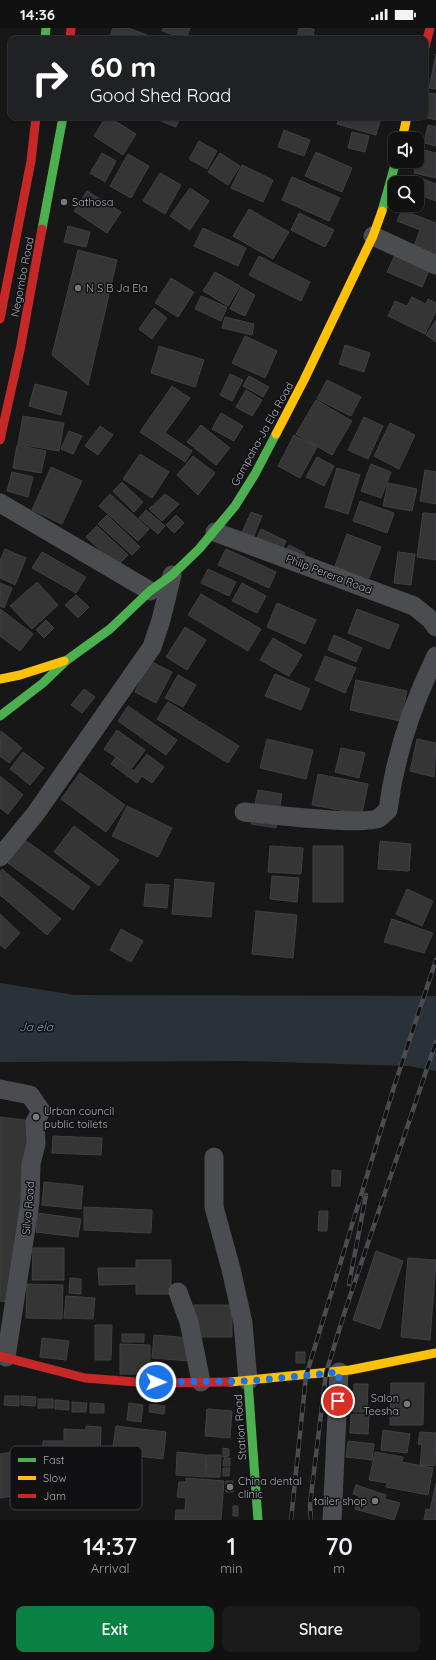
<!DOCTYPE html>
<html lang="en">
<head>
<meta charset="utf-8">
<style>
	:root { --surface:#111; --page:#1a1a1a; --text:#f1f3f6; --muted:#9c9d9f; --line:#303131; --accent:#0b8043 }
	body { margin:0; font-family:Quicksand,sans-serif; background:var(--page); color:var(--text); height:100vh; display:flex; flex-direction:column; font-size:15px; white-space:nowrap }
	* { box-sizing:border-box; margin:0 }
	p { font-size:13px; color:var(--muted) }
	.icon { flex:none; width:22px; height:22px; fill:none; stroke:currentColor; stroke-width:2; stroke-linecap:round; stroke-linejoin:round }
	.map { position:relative; height:1492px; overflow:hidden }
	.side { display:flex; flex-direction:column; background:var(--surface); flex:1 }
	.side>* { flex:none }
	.hud { position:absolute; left:8px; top:8px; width:420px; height:84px; border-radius:8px; box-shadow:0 1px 3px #0004,0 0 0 1px var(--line); background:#202124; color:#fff; overflow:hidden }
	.controls { position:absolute; left:388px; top:104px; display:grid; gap:8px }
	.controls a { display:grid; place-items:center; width:36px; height:36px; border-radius:8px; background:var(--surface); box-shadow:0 1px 3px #0004,0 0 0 1px var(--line); font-size:20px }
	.pin { position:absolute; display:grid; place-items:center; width:34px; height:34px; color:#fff; margin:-17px; border:2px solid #fff; border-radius:50%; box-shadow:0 1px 4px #0007 }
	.me { position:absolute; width:44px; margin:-22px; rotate:91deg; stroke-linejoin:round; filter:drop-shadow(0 0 3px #0008) }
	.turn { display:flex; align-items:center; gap:14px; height:84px; padding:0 16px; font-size:18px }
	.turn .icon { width:52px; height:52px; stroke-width:2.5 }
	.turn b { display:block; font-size:28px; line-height:34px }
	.eta { display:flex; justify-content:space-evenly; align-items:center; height:68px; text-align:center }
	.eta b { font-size:24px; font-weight:600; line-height:28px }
	.button { display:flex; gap:8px; margin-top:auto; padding:8px 16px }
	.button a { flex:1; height:46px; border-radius:8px; background:var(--accent); color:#fff; font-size:16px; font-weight:600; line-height:46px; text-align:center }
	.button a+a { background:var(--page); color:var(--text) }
	.status { display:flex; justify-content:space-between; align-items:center; height:28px; padding:0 20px; background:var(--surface); direction:ltr }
	.status svg { height:11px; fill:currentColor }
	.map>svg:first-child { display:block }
</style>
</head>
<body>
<div class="status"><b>14:36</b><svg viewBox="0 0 49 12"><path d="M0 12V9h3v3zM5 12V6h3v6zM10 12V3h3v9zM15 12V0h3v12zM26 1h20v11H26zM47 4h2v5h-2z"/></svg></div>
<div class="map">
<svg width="436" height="1492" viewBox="0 0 436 1492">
	<rect width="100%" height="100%" fill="#171717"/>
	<path fill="#2a3239" d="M0 955 75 967 436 968V1043L408 1038 243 1033 0 1034Z"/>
	<path fill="#353536" stroke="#3f4043" d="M113 0H128L158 11H109Z
		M163 0H190L186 11 162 3Z
		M299 0 314 1 313 11H297Z
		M436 26V61L429 60Z
		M428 65 436 66V92L423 89H425Z
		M106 89H109L136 106 123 127 94 108Z
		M151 89H180L176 99Z
		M339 89H381L376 107 337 96Z
		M428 97 436 99V118L424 115Z
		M284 102 310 112 304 128 278 119Z
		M352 104 369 108 365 124 348 120Z
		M199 113 217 123 207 141 189 131Z
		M420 121 436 125V150L414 145Z
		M316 124 352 140 342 164 305 148Z
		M102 125 116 133 105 154 90 145Z
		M220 125 240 138 228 157 208 144Z
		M128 126 149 138 131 170 110 158Z
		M242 137 273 152 263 174 231 160Z
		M160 145 181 157 165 186 143 173Z
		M415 148 436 156V173L417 166V155H413Z
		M292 149 340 170 329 193 282 172Z
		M190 160 209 173 190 202 170 188Z
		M87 163 121 184 107 205 74 183Z
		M249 181 289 204 273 231 233 208Z
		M402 182 436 195V227L414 218 420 202 397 193Z
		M299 185 334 202 325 219 291 202Z
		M68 198 90 204 86 219 64 214Z
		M203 200 246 220 238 238 194 218Z
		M78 222 117 232 88 357 52 327Z
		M396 225 430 240 422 259 387 244Z
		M259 228 310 254 301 273 249 247Z
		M215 244 240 258 228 278 203 263Z
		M171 250 194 264 178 289 155 275Z
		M241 259 255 267 245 288 230 281Z
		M201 268 227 279 221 293 195 281Z
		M412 269 426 276 428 271 436 275V283L425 306 388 288 395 273 407 278Z
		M154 280 167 290 152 311 139 301Z
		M225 289 254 296 252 307 222 300Z
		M436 292V314L426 307Z
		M245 308 277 323 265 350 232 335Z
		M345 317 370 325 364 344 339 336Z
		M159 318 204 332 195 359 151 345Z
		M230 346 243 352 232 373 220 367Z
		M249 348 269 359 263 369 243 358Z
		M327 352 361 369 351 388 317 371Z
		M35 356 67 364 61 387 29 378Z
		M172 358 190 370 165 405 192 423 185 434 140 404Z
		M246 362 262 372 252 388 236 379Z
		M316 372 352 393 332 427 296 406Z
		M221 385 243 398 234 413 212 401Z
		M23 388 64 395 59 423 18 416Z
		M364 389 383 398 368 431 348 422Z
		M390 395 415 407 399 441 374 428Z
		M201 397 230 420 216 437 187 414Z
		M100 398 113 407 98 427 85 418Z
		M69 403 82 408 73 426 61 421Z
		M294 407 317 419 300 450 278 438Z
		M17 417 46 423 41 445 13 440Z
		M140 426 169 444 152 470 123 451Z
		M193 428 215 445 198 467 177 447Z
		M317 429 334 438 324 458 306 449Z
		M371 436 391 444 381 470 361 463Z
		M51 439 82 453 62 496 32 482Z
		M337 440 360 447 348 486 325 479Z
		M425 442 436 444V476L420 473Z
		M12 444 33 449 28 469 7 463Z
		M122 454 143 474 134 484 113 463Z
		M388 455 417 461 412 483 383 478Z
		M110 466 149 501 138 513 99 478Z
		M165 466 179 476 162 493 149 481Z
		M360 473 394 485 387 505 353 493Z
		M146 482 165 498 158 506 139 490Z
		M251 484 262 488 252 512 241 507Z
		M423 485 436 486V532L417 529Z
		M107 487 140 519 132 527 98 496Z
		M176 487 184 495 174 505 166 497Z
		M97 498 128 527 117 538 86 509Z
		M261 501 286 513 279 528 254 516Z
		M347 506 381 519 369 550 335 538Z
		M289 517 305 525 299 538 282 530Z
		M5 521 26 530 15 557 0 550V533Z
		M226 521 276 544 269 560 218 537Z
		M42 524 86 549 76 565 32 540Z
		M398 524 415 526 411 557 394 555Z
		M208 541 236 554 229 568 201 555Z
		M37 554 58 577 32 601 10 578Z
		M0 555 12 560 4 580 0 578Z
		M242 555 266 568 257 585 232 573Z
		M201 566 261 601 248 623 188 587Z
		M76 567 89 579 78 590 65 577Z
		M277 575 316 592 305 616 267 599Z
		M0 581 33 606 20 623 0 608Z
		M357 581 399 597 389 621 348 605Z
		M46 592 54 600 44 610 36 602Z
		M185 599 206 612 187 642 166 629Z
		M334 607 362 620 356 634 328 622Z
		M273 610 302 627 289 648 260 632Z
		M325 628 356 640 345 665 315 652Z
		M150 633 172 644 156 675 135 664Z
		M275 646 310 661 301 682 265 668Z
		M178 647 196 657 183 679 165 670Z
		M356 652 407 663 400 693 350 682Z
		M84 661 95 669 82 685 71 677Z
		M168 674 239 718 228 735 157 691Z
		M128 678 177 712 166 727 118 693Z
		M117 702 145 722 132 740 104 721Z
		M1 703 22 720 9 735 0 728Z
		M267 711 313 722 306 751 260 740Z
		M417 711 436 715 434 749 410 743Z
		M341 720 365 725 359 750 335 744Z
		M23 724 44 740 30 757 10 741Z
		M147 726 164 739 152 755 142 748 137 755 111 736 116 729 134 743Z
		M80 745 125 777 106 804 61 771Z
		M318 746 368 756 362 786 312 777Z
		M0 748 23 767 8 786 0 780Z
		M258 762 282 766 276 800 251 796Z
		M127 778 172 800 158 829 112 808Z
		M74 798 119 832 99 858 54 824Z
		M25 812 90 859 73 882 8 835Z
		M380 813 411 816 409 843 378 841Z
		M270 818 303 820 301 846 268 844Z
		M313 818H343V874H313Z
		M2 841 61 891 47 907 0 867V844Z
		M272 848 299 850 297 874 270 871Z
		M175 851 214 855 211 889 172 886Z
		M146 856 169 857 167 880 144 878Z
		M407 861 433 873 422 898 396 886Z
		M256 883 297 887 293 930 252 926Z
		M0 886 20 905 5 921 0 917Z
		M392 891 433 905 424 925 384 914Z
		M121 901 143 913 131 934 110 922Z
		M0 1089 32 1093 7 1274 0 1273Z
		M53 1108 102 1110 101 1127 52 1125Z
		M332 1142 341 1143 340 1158H332Z
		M44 1154 83 1158 81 1181 42 1177Z
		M84 1179 152 1182 151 1205 84 1202Z
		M319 1183H328L327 1203H318Z
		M38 1185 81 1191 78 1209 36 1204Z
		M33 1220H64V1252H32Z
		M376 1223 403 1233 380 1301 353 1292Z
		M408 1230 436 1232 430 1312 401 1309Z
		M136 1232H171V1266H136V1256L99 1257 98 1240H136Z
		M70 1250 81 1251V1266L69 1265Z
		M27 1256 63 1257 62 1291 26 1290Z
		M66 1268 95 1270 93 1291 64 1290Z
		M194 1277H232V1309H194Z
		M95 1297H112L111 1332H95Z
		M122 1306H144V1314H122Z
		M154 1307 191 1310 189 1333 152 1330Z
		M42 1310 69 1313 66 1332 40 1329Z
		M120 1316 150 1317V1346H120Z
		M296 1324H305V1335H296Z
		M391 1355H424L423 1397H390Z
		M354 1356H368L367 1384H353Z
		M5 1368H19V1378L4 1377Z
		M21 1368 36 1369 35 1378 21 1377Z
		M38 1371H53V1380H38Z
		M55 1372 69 1373V1382L55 1381Z
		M72 1374 87 1375 86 1384H72Z
		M90 1375 104 1376V1385H90Z
		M129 1375 143 1377 141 1394 127 1392Z
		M150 1376 165 1378 164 1386 149 1384Z
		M207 1381 232 1383 230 1410 205 1408Z
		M351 1386 369 1387 368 1406 350 1405Z
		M86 1398 101 1399 99 1465H95V1475L74 1474 75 1470 59 1469V1478L41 1477 43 1413H64V1401L86 1402Z
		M116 1398 166 1404 163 1431 112 1425Z
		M383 1402 410 1406 407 1425 381 1422Z
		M420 1404 436 1405 435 1438 420 1437 422 1417 418 1416Z
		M348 1413 374 1416 372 1432 346 1429Z
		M223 1420 229 1421V1428L223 1429Z
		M24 1422 31 1465 0 1470V1426Z
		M177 1424 206 1427 205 1449 176 1447Z
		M375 1424 403 1429 402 1434 433 1440 428 1467 386 1459 387 1455 369 1452Z
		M207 1427H221L220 1449H206Z
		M224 1430H230V1438H223Z
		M223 1440H230L229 1448H223Z
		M186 1450 224 1453 221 1492H175L176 1482H185L186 1470 177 1469 179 1454H186Z
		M226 1453H233V1464H226Z
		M436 1455V1492H424L426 1481 430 1482Z
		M356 1457 386 1467 385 1471 400 1475 394 1492 355 1481 359 1468 353 1466Z
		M233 1478H238V1488H233Z"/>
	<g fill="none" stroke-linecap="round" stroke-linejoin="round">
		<path stroke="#4b4c50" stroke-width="19" d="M373 208 436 237
			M0 475 150 563
			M215 504 414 578 431 592 436 599
			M244 784C266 786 365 798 379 790 382 788 385 784 388 782 395 727 412 677 436 628
			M0 829 36 785 152 619 161 592 172 547
			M0 1061 30 1067 41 1083 35 1094 36 1116 31 1136 30 1174 6 1329
			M214 1129V1179L231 1241 243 1295 248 1353
			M178 1264 189 1294 201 1354
			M332 1492 339 1344"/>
		<path stroke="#4caf50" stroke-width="9" d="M45 11 46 0
			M382 183 396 133
			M42 201 63 89
			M0 688 43 655 67 632 110 601 150 563 172 547 199 521 235 478 255 446 276 406
			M248 1353 258 1492"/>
		<path stroke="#ffc107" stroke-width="9" d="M402 111 407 89
			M276 406 304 352 373 208 382 183
			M0 651 20 647 64 633
			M230 1354 350 1342 436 1325"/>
		<path stroke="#c62828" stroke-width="9" d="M70 11 71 0
			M425 19 430 0
			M0 291 31 133 36 89
			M0 412 20 322 42 201
			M0 1328 85 1350 148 1355 230 1354"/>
		<defs>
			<path id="rail" d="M349 1256 366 1167
				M291 1492 306 1348 394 1059 436 932
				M311 1492 310 1476 326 1345 344 1286 436 1014"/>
		</defs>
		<use href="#rail" stroke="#4b4c4f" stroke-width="4.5"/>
		<use href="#rail" stroke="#111113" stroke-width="3" stroke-dasharray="9" stroke-linecap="butt"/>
	</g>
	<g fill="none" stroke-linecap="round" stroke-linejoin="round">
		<path stroke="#1a73e8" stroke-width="7" stroke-dasharray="0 12.6" d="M156 1354 248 1353 339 1344 338 1373"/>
	</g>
	<g fill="#757880" stroke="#111113" stroke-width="1.5">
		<circle cx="64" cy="174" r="4"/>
		<circle cx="78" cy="260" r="4"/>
		<circle cx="36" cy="1089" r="4"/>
		<circle cx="407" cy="1376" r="4"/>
		<circle cx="230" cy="1459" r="4"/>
		<circle cx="375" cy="1473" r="4"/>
	</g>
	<g text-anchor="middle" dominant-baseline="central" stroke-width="3" stroke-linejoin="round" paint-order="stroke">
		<g font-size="11" fill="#a8adb8" stroke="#111113" text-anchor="start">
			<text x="72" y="174">Sathosa</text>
			<text x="86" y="260">N S B Ja Ela</text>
			<text x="44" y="1083">Urban council<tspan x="44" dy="13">public toilets</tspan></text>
			<text x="399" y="1370" text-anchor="end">Salon<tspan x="399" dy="13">Teesha</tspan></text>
			<text x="238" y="1453">China dental<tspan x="238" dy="13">clinic</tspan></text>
			<text x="367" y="1473" text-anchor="end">tailer shop</text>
		</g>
		<g font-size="11" fill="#a8adb8" stroke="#111113">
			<text transform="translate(22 249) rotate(-79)">Negombo Road</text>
			<text transform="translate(262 406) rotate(-61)">Gampaha-Ja Ela Road</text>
			<text transform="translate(329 546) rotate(21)">Philp Perera Road</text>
			<text transform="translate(28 1180) rotate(-85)">Silva Road</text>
			<text transform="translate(240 1399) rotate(-94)">Station Road</text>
		</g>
		<g font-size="12" font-style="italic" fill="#7f9bb3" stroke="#111113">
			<text x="36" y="998">Ja ela</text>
		</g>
	</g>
	<rect x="10" y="1418" width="132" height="64" rx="6" fill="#111113" stroke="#3e4045" stroke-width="1"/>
	<rect x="18" y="1430" width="18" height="4" fill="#4caf50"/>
	<rect x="18" y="1448" width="18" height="4" fill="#ffc107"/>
	<rect x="18" y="1466" width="18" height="4" fill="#c62828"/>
	<g font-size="11" fill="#a8adb8">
		<text x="43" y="1436">Fast</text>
		<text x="43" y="1454">Slow</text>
		<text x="43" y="1472">Jam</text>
	</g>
</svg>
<div class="controls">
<a><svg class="icon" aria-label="sound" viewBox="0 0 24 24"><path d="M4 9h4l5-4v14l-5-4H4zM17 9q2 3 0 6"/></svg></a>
<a><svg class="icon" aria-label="search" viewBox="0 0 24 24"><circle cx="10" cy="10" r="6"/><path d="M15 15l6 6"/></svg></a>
</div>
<div class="pin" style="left:338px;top:1373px;background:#d93025"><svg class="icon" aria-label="arrive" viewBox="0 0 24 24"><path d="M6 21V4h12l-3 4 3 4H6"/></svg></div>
<svg class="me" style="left:156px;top:1354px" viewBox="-20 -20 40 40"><circle r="17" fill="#1a73e8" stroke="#fff" stroke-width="3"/><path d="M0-11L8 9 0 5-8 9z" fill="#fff"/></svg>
<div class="hud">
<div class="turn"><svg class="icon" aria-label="right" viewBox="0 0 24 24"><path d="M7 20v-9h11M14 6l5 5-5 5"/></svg><div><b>60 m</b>Good Shed Road</div></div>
</div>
</div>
<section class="side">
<div class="eta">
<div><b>14:37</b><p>Arrival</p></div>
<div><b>1</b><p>min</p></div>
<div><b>70</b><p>m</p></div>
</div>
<div class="button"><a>Exit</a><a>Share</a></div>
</section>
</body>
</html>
